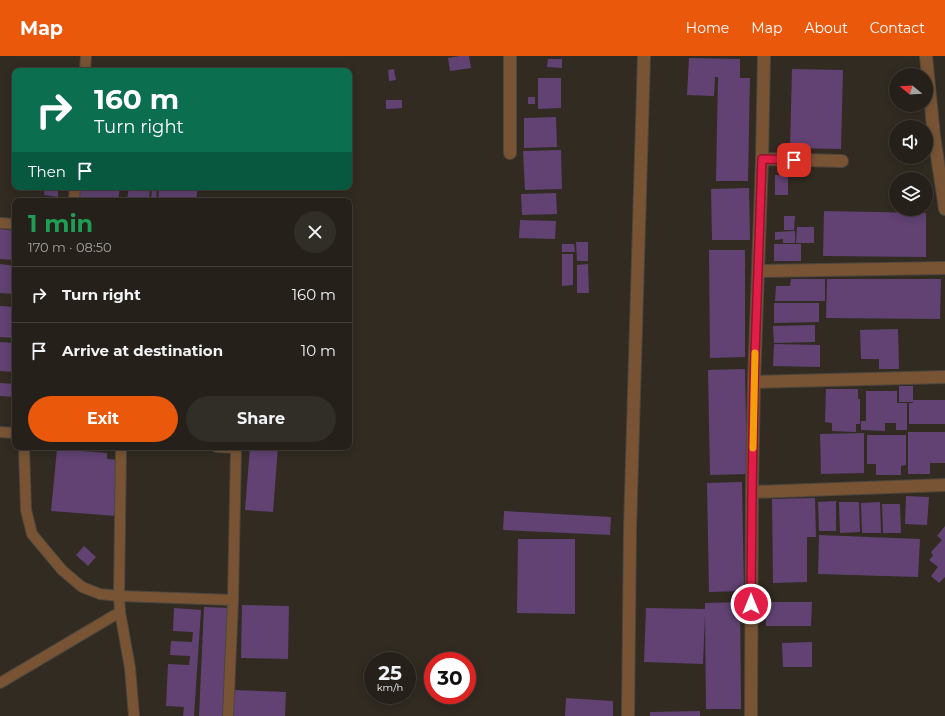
<!DOCTYPE html>
<html lang="en">
<head>
<meta charset="utf-8">
<style>
	:root { --surface:#25201a; --page:#312d27; --text:#f1f3f6; --muted:#a3a3a2; --line:#423e39; --accent:#ea580c }
	body { margin:0; font-family:Montserrat,sans-serif; background:var(--page); color:var(--text); height:100vh; display:flex; flex-direction:column; font-size:15px; white-space:nowrap }
	* { box-sizing:border-box; margin:0 }
	p { font-size:13px; color:var(--muted) }
	.icon { flex:none; width:22px; height:22px; fill:none; stroke:currentColor; stroke-width:2; stroke-linecap:round; stroke-linejoin:round }
	.map { position:relative; flex:1; overflow:hidden }
	.details { position:absolute; left:12px; top:142px; width:340px; height:252px; display:flex; flex-direction:column; background:var(--surface); border-radius:8px; box-shadow:0 2px 10px #0003,0 0 0 1px var(--line) }
	.details>* { flex:none }
	.guide { position:absolute; left:12px; top:12px; width:340px; height:122px; border-radius:8px; box-shadow:0 2px 10px #0003,0 0 0 1px var(--line); background:#0b6e4f; color:#fff; overflow:hidden }
	.needle { width:26px; rotate:288deg }
	.tools { position:absolute; left:889px; top:12px; display:grid; gap:8px }
	.tools a { display:grid; place-items:center; width:44px; height:44px; border-radius:50%; background:var(--surface); box-shadow:0 2px 10px #0003,0 0 0 1px var(--line); font-size:20px }
	.speed { position:absolute; left:364px; top:596px; display:flex; gap:8px; font-size:20px; font-weight:700; text-align:center }
	.speed>* { display:grid; place-content:center; width:52px; height:52px; border-radius:50%; background:var(--surface); box-shadow:0 2px 10px #0003,0 0 0 1px var(--line); line-height:1 }
	.speed small { font-size:10px; font-weight:400 }
	.speed .limit { border:6px solid #d22; background:#fff; color:#111 }
	.pin { position:absolute; display:grid; place-items:center; width:34px; height:34px; color:#fff; margin:-17px; border-radius:8px; box-shadow:0 2px 6px #0006 }
	.me { position:absolute; width:44px; margin:-22px; rotate:0deg; stroke-linejoin:round; filter:drop-shadow(0 0 3px #0008) }
	.turn { display:flex; align-items:center; gap:14px; height:84px; padding:0 16px; font-size:18px }
	.turn .icon { width:52px; height:52px; stroke-width:2.5 }
	.turn b { display:block; font-size:28px; line-height:34px }
	.then { display:flex; align-items:center; height:38px; padding:0 16px; background:#0003; gap:8px; font-size:15px }
	.round { display:grid; place-items:center; flex:none; width:42px; height:42px; border-radius:21px; background:var(--page) }
	.head { display:flex; align-items:center; justify-content:space-between; height:68px; padding:0 16px }
	h1 { font-size:24px; font-weight:700; line-height:30px; color:#1e9e55 }
	.cta { display:flex; gap:8px; margin-top:auto; padding:8px 16px }
	.cta a { flex:1; height:46px; border-radius:24px; background:var(--accent); color:#fff; font-size:16px; font-weight:700; line-height:46px; text-align:center }
	.cta a+a { background:var(--page); color:var(--text) }
	ul { padding:0; list-style:none }
	li { display:flex; align-items:center; gap:12px; height:56px; padding:0 16px; border-top:1px solid var(--line) }
	li div { flex:1 }
	li b { display:block; font-size:15px }
	li em { font-style:normal }
	header { display:flex; align-items:center; gap:24px; box-sizing:border-box; height:56px; padding:0 20px; background:var(--accent); color:#fff }
	header strong { font-size:19px }
	nav { display:flex; gap:22px; margin-inline-start:auto; font-size:14px }
	.map>svg:first-child { display:block }
</style>
</head>
<body>
<header>
<strong>Map</strong>
<nav><a>Home</a><a>Map</a><a>About</a><a>Contact</a></nav>
</header>
<div class="map">
<svg width="945" height="660" viewBox="0 0 945 660">
	<rect width="100%" height="100%" fill="#312b22"/>
	<path fill="#614273" d="M460 0H469L471 12 450 15 448 2Z
		M689 2 740 3V22H750L748 125H716L718 21H715L714 40 687 39Z
		M548 3H562V12L547 11Z
		M394 13 396 24 389 25 388 14Z
		M792 13 843 14 841 93 790 92Z
		M538 22H561V52L538 53Z
		M528 41H535V48H528Z
		M386 44H402V52L386 53Z
		M556 61 557 91 524 92V62Z
		M561 94 562 133 525 134 523 95Z
		M775 119H788V139H775Z
		M45 131H58V141L44 139Z
		M79 131H120L118 145H108L77 142Z
		M129 131H150L149 145H127Z
		M152 131H157L156 145H151Z
		M159 131H198L196 145H158Z
		M749 132 750 184H712L711 133Z
		M556 137 557 158 522 159 521 138Z
		M824 155 926 157V201L823 200Z
		M784 160H795L794 174H784Z
		M520 164 556 165 555 183 519 182Z
		M797 171H814V187H796Z
		M0 173 15 175V204L0 203Z
		M795 175V187H783V183L775 184V176Z
		M576 186H588V205H577Z
		M562 188H574L575 196H562Z
		M774 188H801V205H774Z
		M709 194H745V301L710 302Z
		M562 198H573V229L562 230Z
		M0 208 15 210V238L0 237Z
		M588 208 589 237H577V209Z
		M791 223H825V245H775L776 230H790Z
		M827 223H941L940 263 826 262Z
		M774 247H819V266L774 267Z
		M0 250 15 251V282L0 281Z
		M815 269V286L774 287 773 270Z
		M898 273 899 313H879V303H861L860 274Z
		M0 286 15 287V316L0 315Z
		M774 288 820 289V311L773 310Z
		M745 313 747 418 710 419 708 314Z
		M0 327 15 328V341L0 340Z
		M899 330H913V344H945V368H909V347H913V346H899Z
		M826 333H858V343H860V368H856V376L832 375V367L825 366Z
		M866 335H897V347H907V374H896V367H885V375L861 374V365H866Z
		M908 376H945V407H930V418H908Z
		M864 377V417L821 418 820 378Z
		M867 379H906V409L901 410V419H876V408H867Z
		M250 391H278L273 456 245 454Z
		M57 393 107 397V403L121 404 116 460 51 455Z
		M742 426 744 535 709 536 707 427Z
		M906 440 929 441 927 469 905 468Z
		M815 442 816 481H807V526L773 527 772 443Z
		M836 445V475H819L818 446Z
		M839 446H859L860 476 840 477Z
		M880 446 881 477H862L861 447Z
		M882 448H900L901 477H883Z
		M504 455 611 461 610 479 503 474Z
		M945 470V521L939 527 931 520 938 511 929 504 933 500 931 496 942 484 937 480Z
		M819 479 920 483 918 521 818 518Z
		M518 483H575V558L517 557Z
		M84 490 96 501 88 510 76 499Z
		M740 546 741 653H706L705 559 703 608 644 606 646 552 705 553V547Z
		M766 546H812L811 570H766Z
		M242 549 289 550 288 603 241 602Z
		M204 551 230 552 225 660H199Z
		M174 552 201 554 194 660H183L184 651 166 650 168 608 189 609 190 600 170 599 171 585 192 586 193 576 173 575Z
		M812 586V611H783L782 587Z
		M234 634 286 636 285 660H234Z
		M566 642 613 645V660H565Z
		M700 655V660H650V656Z"/>
	<g fill="none" stroke-linecap="round" stroke-linejoin="round">
		<defs>
			<path id="service" d="M85 15 86 0
				M74 145 75 131
				M0 167 15 168
				M0 376 15 377
				M24 391 26 454 32 478 62 514 82 531 100 538 119 540 233 544
				M121 391 119 540 120 556 130 612 134 660
				M217 391 236 392 233 544 228 660
				M0 627 120 556"/>
			<path id="minor" d="M926 0 934 80 945 153
				M510 97V0
				M762 103 842 105
				M759 215 945 212
				M754 326 945 321
				M752 436 945 429
				M628 660 630 473 644 0
				M751 660 752 436 754 326 762 103 764 0"/>
		</defs>
		<use href="#service" stroke="#4c463e" stroke-width="12"/>
		<use href="#minor" stroke="#4c463e" stroke-width="14"/>
		<use href="#service" stroke="#785435" stroke-width="10"/>
		<use href="#minor" stroke="#785435" stroke-width="12"/>
	</g>
	<g fill="none" stroke-linecap="round" stroke-linejoin="round">
		<defs>
			<path id="route" d="M751 548 752 436 754 326 762 103 794 104"/>
		</defs>
		<use href="#route" stroke="#92132f" stroke-width="10"/>
		<use href="#route" stroke="#e11d48" stroke-width="7"/>
		<path stroke="#f59e0b" stroke-width="7" d="M753 392 755 297"/>
	</g>
</svg>
<div class="tools">
<a><svg class="needle" viewBox="-14 -14 28 28"><path d="M0-13l5 13h-10z" fill="#e53935"/><path d="M0 13l5-13h-10z" fill="#a3a3a2"/></svg></a>
<a><svg class="icon" aria-label="sound" viewBox="0 0 24 24"><path d="M4 9h4l5-4v14l-5-4H4zM17 9q2 3 0 6"/></svg></a>
<a><svg class="icon" aria-label="layers" viewBox="0 0 24 24"><path d="M12 4l9 5-9 5-9-5zM3 14l9 5 9-5"/></svg></a>
</div>
<div class="speed"><div>25<small>km/h</small></div><div class="limit">30</div></div>
<div class="pin" style="left:794px;top:104px;background:#d93025"><svg class="icon" aria-label="arrive" viewBox="0 0 24 24"><path d="M6 21V4h12l-3 4 3 4H6"/></svg></div>
<svg class="me" style="left:751px;top:548px" viewBox="-20 -20 40 40"><circle r="17" fill="#e11d48" stroke="#fff" stroke-width="3"/><path d="M0-11L8 9 0 5-8 9z" fill="#fff"/></svg>
<div class="guide">
<div class="turn"><svg class="icon" aria-label="right" viewBox="0 0 24 24"><path d="M7 20v-9h11M14 6l5 5-5 5"/></svg><div><b>160 m</b>Turn right</div></div>
<div class="then">Then<svg class="icon" aria-label="arrive" viewBox="0 0 24 24"><path d="M6 21V4h12l-3 4 3 4H6"/></svg></div>
</div>
<section class="details">
<div class="head"><div><h1>1 min</h1><p>170 m · 08:50</p></div><a class="round"><svg class="icon" aria-label="close" viewBox="0 0 24 24"><path d="M6 6l12 12M18 6L6 18"/></svg></a></div>
<ul>
<li><svg class="icon" aria-label="right" viewBox="0 0 24 24"><path d="M7 20v-9h11M14 6l5 5-5 5"/></svg><div><b>Turn right</b></div><em>160 m</em></li>
<li><svg class="icon" aria-label="arrive" viewBox="0 0 24 24"><path d="M6 21V4h12l-3 4 3 4H6"/></svg><div><b>Arrive at destination</b></div><em>10 m</em></li>
</ul>
<div class="cta"><a>Exit</a><a>Share</a></div>
</section>
</div>
</body>
</html>
